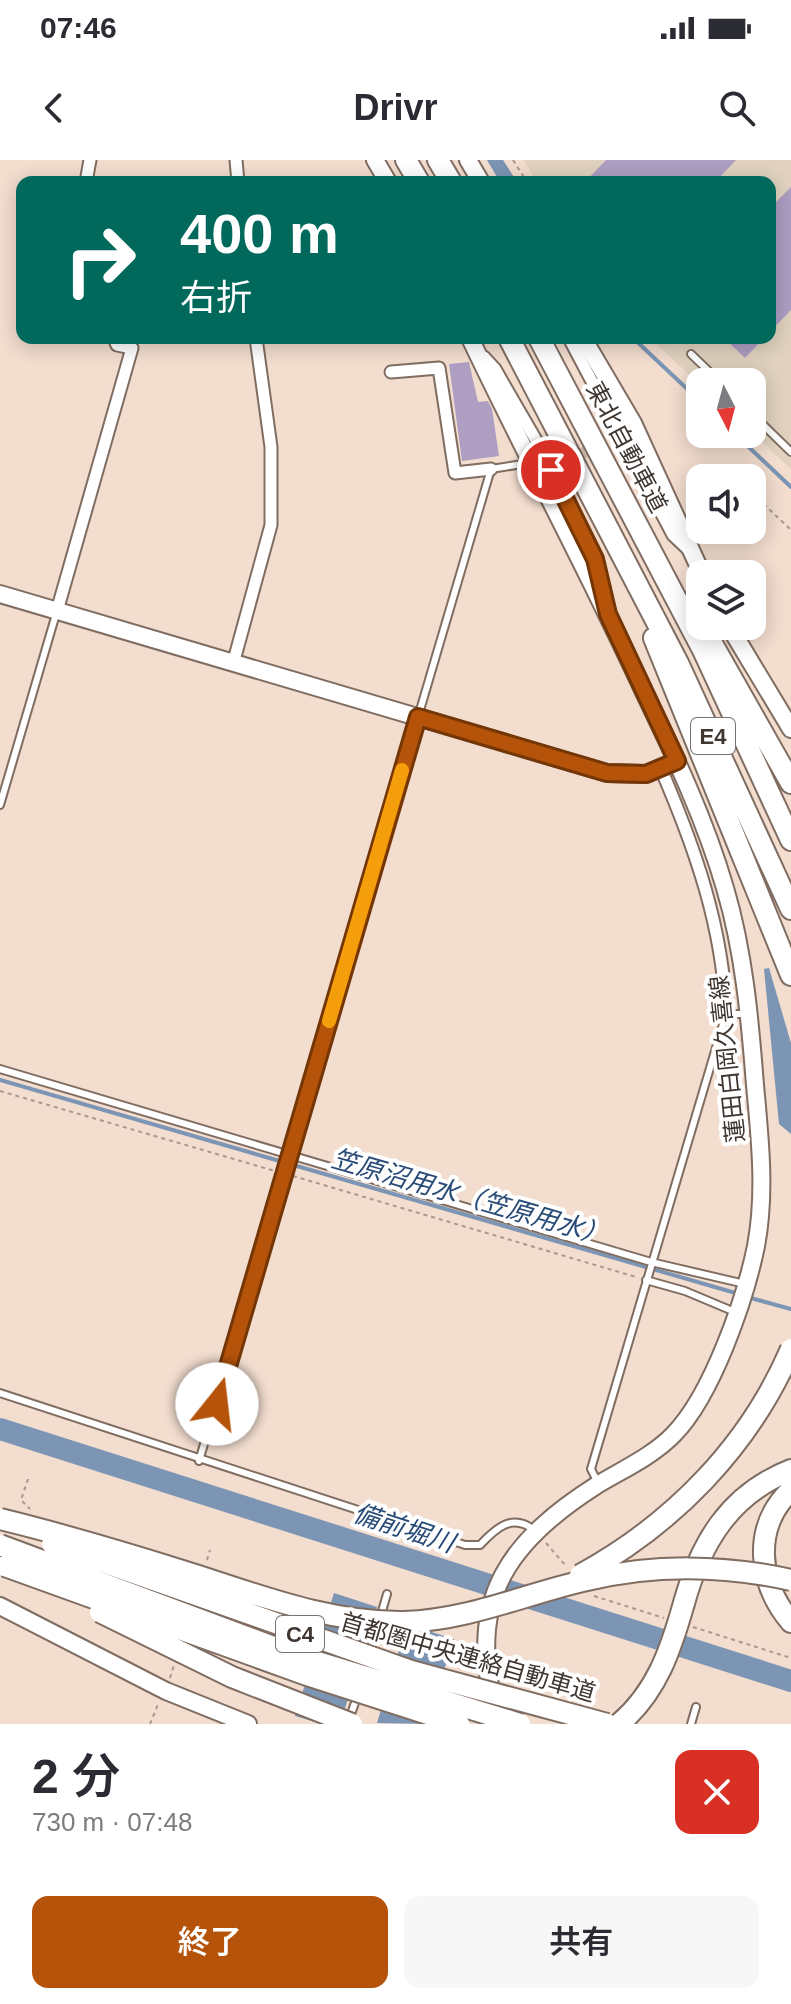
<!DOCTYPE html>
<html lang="ja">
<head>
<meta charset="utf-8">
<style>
	:root { --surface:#fff; --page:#f7f7f7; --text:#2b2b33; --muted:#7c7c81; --accent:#b45309 }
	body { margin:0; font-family:Arial,"Noto Sans JP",sans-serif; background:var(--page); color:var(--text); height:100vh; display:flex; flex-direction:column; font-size:30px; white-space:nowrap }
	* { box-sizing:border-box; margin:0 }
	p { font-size:26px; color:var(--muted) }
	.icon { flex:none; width:44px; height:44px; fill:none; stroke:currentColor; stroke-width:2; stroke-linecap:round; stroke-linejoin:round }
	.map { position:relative; height:1564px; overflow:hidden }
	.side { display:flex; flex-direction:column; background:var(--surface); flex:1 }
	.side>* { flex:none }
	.banner { position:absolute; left:16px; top:16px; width:760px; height:168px; border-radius:16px; box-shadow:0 4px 20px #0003; background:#00695c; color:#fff; overflow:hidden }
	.needle { width:52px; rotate:174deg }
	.buttons { position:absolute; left:686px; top:208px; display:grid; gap:16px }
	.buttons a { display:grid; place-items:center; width:80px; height:80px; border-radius:16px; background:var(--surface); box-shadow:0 4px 20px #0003; font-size:40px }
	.pin { position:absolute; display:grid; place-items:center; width:68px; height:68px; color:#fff; margin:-34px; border:4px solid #fff; border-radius:50%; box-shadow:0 2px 8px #0007 }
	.me { position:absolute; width:88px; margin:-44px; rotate:16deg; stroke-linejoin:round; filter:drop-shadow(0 0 6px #0008) }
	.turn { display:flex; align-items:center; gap:28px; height:168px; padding:0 32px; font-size:36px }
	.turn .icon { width:104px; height:104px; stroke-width:2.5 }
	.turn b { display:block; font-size:56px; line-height:68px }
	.round { display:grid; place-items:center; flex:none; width:84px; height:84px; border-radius:16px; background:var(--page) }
	.summary { display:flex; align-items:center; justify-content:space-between; height:136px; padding:0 32px }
	h1 { font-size:48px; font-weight:600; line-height:60px }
	.button { display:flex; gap:16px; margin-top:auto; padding:16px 32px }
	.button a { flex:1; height:92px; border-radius:16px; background:var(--accent); color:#fff; font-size:32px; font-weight:600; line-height:92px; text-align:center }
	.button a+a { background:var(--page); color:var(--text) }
	.status { display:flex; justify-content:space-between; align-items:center; height:56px; padding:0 40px; background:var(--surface); direction:ltr }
	.status svg { height:22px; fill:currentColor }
	header { display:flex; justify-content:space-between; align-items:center; height:104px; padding:0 32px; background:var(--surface); font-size:36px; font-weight:600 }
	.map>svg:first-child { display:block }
</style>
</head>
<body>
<div class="status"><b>07:46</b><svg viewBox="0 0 49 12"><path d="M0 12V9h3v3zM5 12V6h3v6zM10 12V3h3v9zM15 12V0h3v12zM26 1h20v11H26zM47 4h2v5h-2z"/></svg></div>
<header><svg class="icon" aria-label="back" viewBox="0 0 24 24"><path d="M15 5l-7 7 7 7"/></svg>Drivr<svg class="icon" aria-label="search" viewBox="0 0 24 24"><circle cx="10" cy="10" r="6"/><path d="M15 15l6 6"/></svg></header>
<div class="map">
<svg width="791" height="1564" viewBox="0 0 791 1564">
	<rect width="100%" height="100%" fill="#f2ddcf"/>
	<path fill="#e1d2bf" d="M524 0H791V309L752 273V222L700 225 650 178H770V22H536Z"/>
	<path fill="#7c95b4" d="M487 0H503L517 22H500Z
		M769 808 791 883V974L779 964 764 809Z
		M334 1433 377 1447 340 1564H322L295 1556Z
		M390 1459 454 1479 427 1564 377 1563 400 1487 383 1481Z"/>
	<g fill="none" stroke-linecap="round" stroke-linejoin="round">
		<path stroke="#7c95b4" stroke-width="4" d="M633 178 700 241
			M735 274 791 327
			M0 920 739 1134
			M747 1137 791 1149"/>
		<path stroke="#7c95b4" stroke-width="22" d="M0 1269 791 1521"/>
	</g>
	<path fill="#ad9ec2" d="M606 0H736L715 22H585Z
		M791 27V150L770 172V48Z
		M724 178H764L745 198Z
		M469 202 478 242 488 241 492 249 499 296 462 301 449 204Z"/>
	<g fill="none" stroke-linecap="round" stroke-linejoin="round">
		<path stroke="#cebcaf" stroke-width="11" stroke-dasharray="11 5.5" stroke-linecap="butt" d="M551 310 619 274"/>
		<defs>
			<path id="lane" d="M691 194 720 222
				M752 254 791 292
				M0 645 56 454
				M0 909 651 1102 745 1124
				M646 1120 685 1131 735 1152
				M0 1233 465 1385H480C496 1368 512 1353 534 1370
				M199 1301 491 309 529 303
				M598 1323 591 1309 726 854H748
				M370 1492 387 1434
				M350 1557 358 1534
				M691 1564 696 1547"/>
			<path id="street" d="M236 0 238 22
				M86 22 90 0
				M569 178 673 375 690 391
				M484 197 495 209C534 279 589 360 604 438
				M391 212 439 208 455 313 491 309
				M57 451 132 188 117 185 114 178
				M233 504 271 365V287L256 178
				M661 609C695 688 723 767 726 854"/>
			<path id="secondary" d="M375 0 388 22
				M468 0 481 22
				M470 178C526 296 588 411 643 530 674 594 705 659 725 728 744 792 750 860 755 925 760 979 766 1033 756 1086 745 1140 712 1235 674 1274 653 1296 622 1310 597 1325 512 1379 468 1436 493 1540
				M583 178 633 263 702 414
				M0 434 607 613 646 614 677 601
				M729 466 791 569
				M0 1446 166 1531 248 1564"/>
			<path id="highway" d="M406 0 419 22
				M438 0 451 22
				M509 178 678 503 791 749
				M539 178 703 490 791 680
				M706 473 791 623
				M654 478 791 815
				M791 1330C752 1367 758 1423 791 1462
				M684 1443C701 1382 730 1334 791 1310"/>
		</defs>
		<use href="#lane" stroke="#806d61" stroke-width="10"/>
		<use href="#street" stroke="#806d61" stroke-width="15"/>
		<use href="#secondary" stroke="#806d61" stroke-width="20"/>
		<use href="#highway" stroke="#806d61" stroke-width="24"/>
		<path stroke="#a8988e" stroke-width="2" stroke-dasharray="4 4" stroke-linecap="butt" d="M513 0 527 22
			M723 318 727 314 736 318
			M752 333 791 370
			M690 353 700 342
			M0 931 275 1011
			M293 1016 636 1117
			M28 1319 21 1340 30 1349
			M546 1383 565 1405
			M207 1400 210 1390
			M594 1436 664 1458
			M693 1467 791 1498
			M170 1518 174 1505
			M150 1564 159 1542"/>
		<use href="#lane" stroke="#fff" stroke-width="6"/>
		<use href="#street" stroke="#fff" stroke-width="11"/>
		<use href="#secondary" stroke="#fff" stroke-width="16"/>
		<use href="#highway" stroke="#fff" stroke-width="20"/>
		<defs>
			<path id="highway-bridge" d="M0 1359C65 1375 129 1394 192 1414 261 1436 330 1463 404 1462 469 1460 525 1434 587 1420 653 1404 724 1405 791 1420
				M52 1384 411 1511 607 1564
				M0 1385 298 1496 520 1564
				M5 1406 307 1515 459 1564
				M580 1415C672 1365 749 1287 791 1189
				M100 1452 232 1517 352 1564
				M619 1564C657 1532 671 1489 684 1443"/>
		</defs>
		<use href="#highway-bridge" stroke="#806d61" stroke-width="24" stroke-linecap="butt"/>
		<use href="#highway-bridge" stroke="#fff" stroke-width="20"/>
	</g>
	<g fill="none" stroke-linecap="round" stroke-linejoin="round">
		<defs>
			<path id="route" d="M217 1244 418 557 607 613 646 614 677 601 608 454 595 399 551 310"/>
		</defs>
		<use href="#route" stroke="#753606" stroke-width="20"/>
		<use href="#route" stroke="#b45309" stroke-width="14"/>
		<path stroke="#f59e0b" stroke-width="14" d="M329 861 402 610"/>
	</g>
	<g text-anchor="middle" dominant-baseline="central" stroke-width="8" stroke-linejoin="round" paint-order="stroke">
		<g fill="#fff" stroke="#79726f" stroke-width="2">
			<rect x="691" y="558" width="44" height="36" rx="6"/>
			<rect x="276" y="1456" width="48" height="36" rx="6"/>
		</g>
		<g font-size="22" font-weight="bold" fill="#3f3631">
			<text x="713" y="576">E4</text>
			<text x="300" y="1474">C4</text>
		</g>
		<g font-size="24" fill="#3f3631" stroke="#fff">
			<text transform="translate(627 287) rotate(62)">東北自動車道</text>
			<text transform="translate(727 899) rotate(-96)">蓮田白岡久喜線</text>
			<text transform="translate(468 1497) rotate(16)">首都圏中央連絡自動車道</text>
		</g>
		<g font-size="26" font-style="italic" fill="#274a76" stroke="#fff">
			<text transform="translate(470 1037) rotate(16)">笠原沼用水（笠原用水）</text>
			<text transform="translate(404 1368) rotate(18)">備前堀川</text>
		</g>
	</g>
</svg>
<div class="buttons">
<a><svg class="needle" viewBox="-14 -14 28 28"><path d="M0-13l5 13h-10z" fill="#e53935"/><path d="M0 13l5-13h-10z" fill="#7c7c81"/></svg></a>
<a><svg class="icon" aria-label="sound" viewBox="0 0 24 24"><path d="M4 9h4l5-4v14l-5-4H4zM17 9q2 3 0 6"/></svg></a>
<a><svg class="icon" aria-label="layers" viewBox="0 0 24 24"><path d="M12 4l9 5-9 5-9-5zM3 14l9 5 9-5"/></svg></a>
</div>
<div class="pin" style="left:551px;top:310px;background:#d93025"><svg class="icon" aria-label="arrive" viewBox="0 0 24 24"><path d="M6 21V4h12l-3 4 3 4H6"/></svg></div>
<svg class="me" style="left:217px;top:1244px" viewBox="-20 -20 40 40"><circle r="19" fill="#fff"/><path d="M0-13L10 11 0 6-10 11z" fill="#b45309"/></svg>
<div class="banner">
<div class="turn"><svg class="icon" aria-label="right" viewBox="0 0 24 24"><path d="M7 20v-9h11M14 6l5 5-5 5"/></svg><div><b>400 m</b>右折</div></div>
</div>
</div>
<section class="side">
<div class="summary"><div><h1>2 分</h1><p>730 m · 07:48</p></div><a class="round" style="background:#d93025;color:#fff"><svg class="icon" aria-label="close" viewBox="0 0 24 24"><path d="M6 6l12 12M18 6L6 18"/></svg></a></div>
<div class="button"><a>終了</a><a>共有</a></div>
</section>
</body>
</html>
